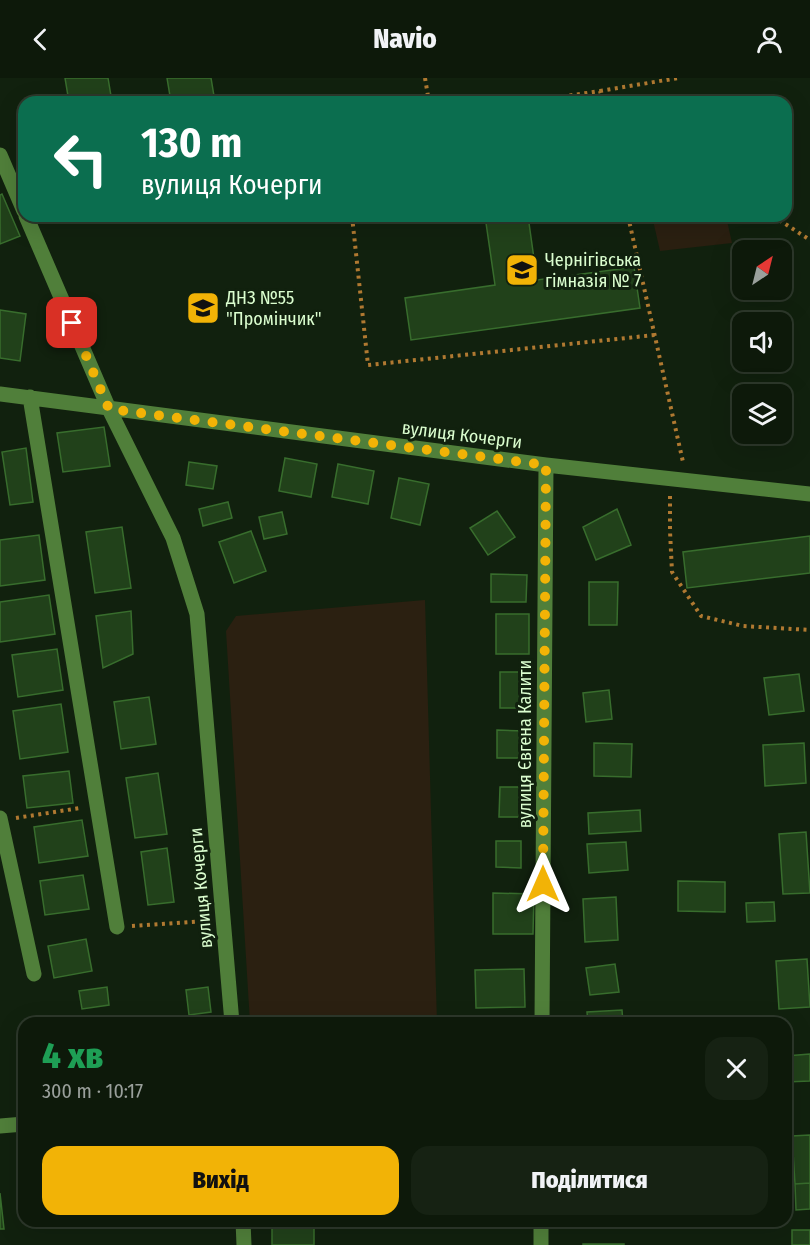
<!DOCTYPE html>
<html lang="uk">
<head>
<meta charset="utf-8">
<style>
	:root { --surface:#0d190a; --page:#162213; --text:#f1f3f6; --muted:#9aa09c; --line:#2d382b; --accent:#f2b306 }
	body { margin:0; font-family:"Fira Sans Condensed",sans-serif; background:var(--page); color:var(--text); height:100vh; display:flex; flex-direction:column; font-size:22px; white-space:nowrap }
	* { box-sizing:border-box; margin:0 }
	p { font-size:20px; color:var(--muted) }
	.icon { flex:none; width:33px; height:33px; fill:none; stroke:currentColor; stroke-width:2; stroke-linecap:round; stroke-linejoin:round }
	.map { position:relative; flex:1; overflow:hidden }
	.sheet { position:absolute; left:18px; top:939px; width:774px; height:210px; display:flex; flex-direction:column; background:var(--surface); border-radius:18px; box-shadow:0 6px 24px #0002,0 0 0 2px var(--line) }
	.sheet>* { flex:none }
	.banner { position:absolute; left:18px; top:18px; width:774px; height:126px; border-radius:18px; box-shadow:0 6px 24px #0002,0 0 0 2px var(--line); background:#0b6e4f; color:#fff; overflow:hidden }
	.needle { width:39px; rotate:35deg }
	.tools { position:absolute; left:732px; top:162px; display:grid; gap:12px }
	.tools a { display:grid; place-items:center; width:60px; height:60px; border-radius:12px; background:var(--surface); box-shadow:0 6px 24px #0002,0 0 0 2px var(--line); font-size:30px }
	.pin { position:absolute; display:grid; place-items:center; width:51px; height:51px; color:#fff; margin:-26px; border-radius:12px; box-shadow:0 3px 9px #0006 }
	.me { position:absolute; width:66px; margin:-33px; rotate:0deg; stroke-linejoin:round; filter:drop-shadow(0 0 4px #0008) }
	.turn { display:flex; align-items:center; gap:21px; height:126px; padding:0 24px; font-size:27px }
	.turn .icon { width:78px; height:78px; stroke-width:2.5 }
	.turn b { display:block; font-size:42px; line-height:51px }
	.round { display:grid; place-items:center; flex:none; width:63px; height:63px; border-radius:18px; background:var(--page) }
	.head { display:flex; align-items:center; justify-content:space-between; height:102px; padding:0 24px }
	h1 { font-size:36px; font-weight:800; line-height:45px; color:#1e9e55 }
	.action { display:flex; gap:12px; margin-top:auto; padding:12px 24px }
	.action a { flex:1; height:69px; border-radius:18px; background:var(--accent); color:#111; font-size:24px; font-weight:800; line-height:69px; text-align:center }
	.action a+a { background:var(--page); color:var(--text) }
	header { display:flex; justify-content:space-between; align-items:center; height:78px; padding:0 24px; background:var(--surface); font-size:27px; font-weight:800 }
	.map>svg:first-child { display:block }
</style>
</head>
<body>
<header><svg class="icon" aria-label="back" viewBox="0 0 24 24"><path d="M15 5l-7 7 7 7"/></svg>Navio<svg class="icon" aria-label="person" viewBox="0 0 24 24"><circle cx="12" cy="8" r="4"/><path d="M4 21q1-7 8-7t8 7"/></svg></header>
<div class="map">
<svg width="810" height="1167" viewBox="0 0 810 1167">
	<rect width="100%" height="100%" fill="#11210e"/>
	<path fill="#2b2011" d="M652 138H726L732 165 660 173Z
		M425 522 437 945H250L226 553 236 538Z"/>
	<path fill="#21411a" stroke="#386d2d" stroke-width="1.5" d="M65 0H108L112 24H69Z
		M167 0H211L215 24H171Z
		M2 116 20 158 0 166V117Z
		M485 138H528L537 202 634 189 640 230 411 262 405 220 495 207Z
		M0 232 26 236 20 283 0 280Z
		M104 349 110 388 63 394 57 355Z
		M26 370 33 424 10 427 2 374Z
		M285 380 317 386 311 419 279 413Z
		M189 384 217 388 213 411 186 407Z
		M338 386 374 393 368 426 332 419Z
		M399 400 429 406 420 447 391 440Z
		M228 424 232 440 203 448 199 431Z
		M617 431 631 467 596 482 583 449Z
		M497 433 515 459 488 477 470 450Z
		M282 434 287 456 264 461 259 439Z
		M122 449 131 510 95 515 86 454Z
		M251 453 266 493 234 505 219 464Z
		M39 457 45 502 0 508V462Z
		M810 458V495L687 510 683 474Z
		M491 496 527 497 526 524H491Z
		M589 504H618L617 547H589Z
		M49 517 55 556 0 564V524Z
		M131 533 133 576 103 590 96 538Z
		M496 536H529V576H496Z
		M57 571 63 612 18 619 12 577Z
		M500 594H528V630H500Z
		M799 596 804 633 769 637 764 600Z
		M609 612 612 641 586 644 583 615Z
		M149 619 156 666 121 671 114 624Z
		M61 626 68 674 20 681 13 633Z
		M497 652 525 653V680H497Z
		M594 665 632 666 631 699 594 698Z
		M804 665 806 705 765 708 763 667Z
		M69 693 73 725 27 730 23 698Z
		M158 695 167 756 135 760 126 700Z
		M500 709H524L523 739H499Z
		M640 732 641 753 589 756 588 735Z
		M82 742 88 778 39 785 34 749Z
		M806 754 810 815 783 816 779 756Z
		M496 763H521V790L496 789Z
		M626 764 628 792 589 795 587 766Z
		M167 770 174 824 148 827 141 774Z
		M83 797 89 831 45 837 40 803Z
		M678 803 725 804V834L678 833Z
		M493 815 534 816 533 856H493Z
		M616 819 618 862 585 864 583 821Z
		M774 824 775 843 747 844 746 825Z
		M86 861 92 893 54 900 48 868Z
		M807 881 810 929 779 931 776 883Z
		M615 886 619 914 590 917 586 890Z
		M524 891 525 929 476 930 475 892Z
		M107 909 109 927 82 931 79 913Z
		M208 909 211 934 189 937 186 912Z
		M622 932 623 945H588L587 934Z
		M810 976V1003L786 1004V978Z
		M810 1057V1105L795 1106 792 1058Z
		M810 1105V1131L796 1132 795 1106Z
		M0 1115 4 1151H0Z
		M272 1143H314V1167H272Z
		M792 1152H810V1167H792Z
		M583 1166H624V1167H583Z"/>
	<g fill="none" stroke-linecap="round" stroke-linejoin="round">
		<path stroke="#b07931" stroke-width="4" stroke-dasharray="3 4.5" stroke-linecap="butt" d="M425 0 429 24
			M600 13 678 0
			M525 24 600 13 603 24
			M352 138 368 287 655 257
			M628 138 683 384
			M773 138 810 162
			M670 418V453L672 494 701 538 743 548 810 552
			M16 740 80 730
			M132 848 206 843"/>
		<path stroke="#507f3a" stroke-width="15" d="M0 77 24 133
			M26 138 109 331 173 460 197 536 232 945
			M0 316 546 387 810 416
			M30 319 117 849
			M0 740 34 896
			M542 945 546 387
			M0 1048 24 1046
			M243 1143 244 1167
			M541 1167V1143"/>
	</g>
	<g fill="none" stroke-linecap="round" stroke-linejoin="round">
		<path stroke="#f2b306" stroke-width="10" stroke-dasharray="0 18" d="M72 245 109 331 546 387 543 806"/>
	</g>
	<defs>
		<symbol id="school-square" viewBox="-11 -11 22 22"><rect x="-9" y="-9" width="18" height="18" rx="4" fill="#f2b306" stroke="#11210e"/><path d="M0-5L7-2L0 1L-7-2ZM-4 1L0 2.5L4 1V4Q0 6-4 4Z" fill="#111"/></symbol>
	</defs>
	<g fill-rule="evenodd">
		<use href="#school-square" x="503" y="173" width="38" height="38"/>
		<use href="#school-square" x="184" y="211" width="38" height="38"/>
	</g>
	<g text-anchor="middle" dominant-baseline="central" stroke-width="6" stroke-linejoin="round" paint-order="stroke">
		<g font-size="18" fill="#dbfecf" stroke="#11210e" text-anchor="start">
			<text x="545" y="182">Чернігівська<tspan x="545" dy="21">гімназія № 7</tspan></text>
			<text x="226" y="220">ДНЗ №55<tspan x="226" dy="21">"Промінчик"</tspan></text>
		</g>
		<g font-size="18" fill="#dbfecf" stroke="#11210e">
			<text transform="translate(462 357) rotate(7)">вулиця Кочерги</text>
			<text transform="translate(525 666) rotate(-90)">вулиця Євгена Калити</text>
			<text transform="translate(201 810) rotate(-95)">вулиця Кочерги</text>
		</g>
	</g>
</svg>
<div class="tools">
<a><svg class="needle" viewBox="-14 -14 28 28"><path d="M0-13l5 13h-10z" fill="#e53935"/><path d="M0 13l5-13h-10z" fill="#9aa09c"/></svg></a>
<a><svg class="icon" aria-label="sound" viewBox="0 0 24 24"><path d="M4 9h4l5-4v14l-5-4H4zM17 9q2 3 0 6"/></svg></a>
<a><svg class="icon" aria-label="layers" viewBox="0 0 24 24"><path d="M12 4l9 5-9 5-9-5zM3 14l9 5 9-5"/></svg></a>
</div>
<div class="pin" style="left:72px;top:245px;background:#d93025"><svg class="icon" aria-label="arrive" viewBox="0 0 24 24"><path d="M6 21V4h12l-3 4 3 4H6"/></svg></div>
<svg class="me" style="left:543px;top:806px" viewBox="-20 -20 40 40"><path d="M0-17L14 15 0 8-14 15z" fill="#f2b306" stroke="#fff" stroke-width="4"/></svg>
<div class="banner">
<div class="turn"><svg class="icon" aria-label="left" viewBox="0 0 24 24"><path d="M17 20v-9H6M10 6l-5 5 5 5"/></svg><div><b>130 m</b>вулиця Кочерги</div></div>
</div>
<section class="sheet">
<div class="head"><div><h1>4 хв</h1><p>300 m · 10:17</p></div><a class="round"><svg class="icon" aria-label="close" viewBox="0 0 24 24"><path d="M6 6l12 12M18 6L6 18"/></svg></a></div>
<div class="action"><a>Вихід</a><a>Поділитися</a></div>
</section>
</div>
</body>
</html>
